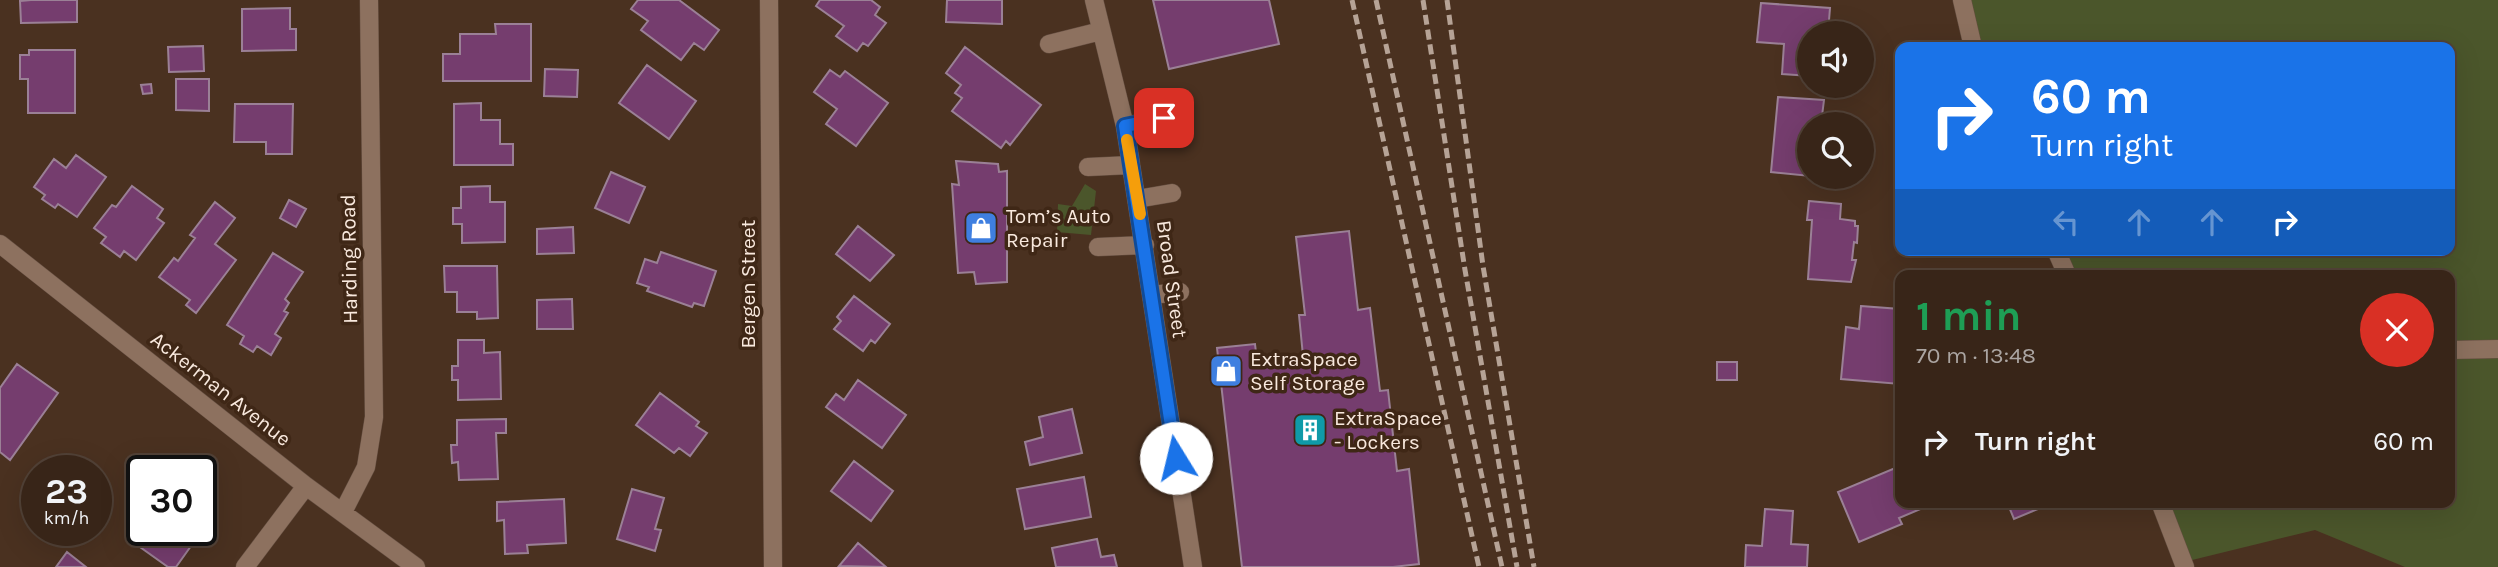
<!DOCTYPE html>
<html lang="en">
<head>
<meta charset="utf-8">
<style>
	:root { --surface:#382518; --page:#3f2d21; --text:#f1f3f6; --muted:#aba5a2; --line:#524237 }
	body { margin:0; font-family:Karla,sans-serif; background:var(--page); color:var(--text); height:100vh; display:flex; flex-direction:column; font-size:26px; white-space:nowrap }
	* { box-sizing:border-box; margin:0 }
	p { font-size:23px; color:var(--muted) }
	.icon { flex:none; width:38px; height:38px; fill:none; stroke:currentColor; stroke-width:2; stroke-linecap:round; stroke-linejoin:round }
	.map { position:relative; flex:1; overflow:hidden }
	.sheet { position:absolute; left:1895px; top:270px; width:560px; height:238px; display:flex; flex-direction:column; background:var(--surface); border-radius:14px; box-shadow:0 7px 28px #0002,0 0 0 2px var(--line) }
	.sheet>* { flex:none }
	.guide { position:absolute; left:1895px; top:42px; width:560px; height:214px; border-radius:14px; box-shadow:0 7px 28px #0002,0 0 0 2px var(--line); background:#1a73e8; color:#fff; overflow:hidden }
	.tools { position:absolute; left:1797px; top:21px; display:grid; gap:14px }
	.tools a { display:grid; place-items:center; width:77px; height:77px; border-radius:50%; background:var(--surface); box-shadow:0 7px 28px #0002,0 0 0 2px var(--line); font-size:35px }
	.speed { position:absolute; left:21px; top:455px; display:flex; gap:14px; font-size:35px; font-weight:700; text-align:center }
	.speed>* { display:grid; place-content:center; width:91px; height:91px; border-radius:50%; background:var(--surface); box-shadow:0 7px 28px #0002,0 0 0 2px var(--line); line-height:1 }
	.speed small { font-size:18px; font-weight:400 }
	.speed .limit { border:4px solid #111; border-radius:10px; background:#fff; color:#111 }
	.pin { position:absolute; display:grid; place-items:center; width:60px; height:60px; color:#fff; margin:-30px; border-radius:14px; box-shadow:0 4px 10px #0006 }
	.me { position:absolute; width:77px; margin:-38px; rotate:351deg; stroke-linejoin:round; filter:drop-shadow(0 0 5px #0008) }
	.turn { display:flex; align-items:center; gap:24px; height:147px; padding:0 21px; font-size:32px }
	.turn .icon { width:91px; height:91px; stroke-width:2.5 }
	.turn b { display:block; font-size:49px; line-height:60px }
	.lanes { display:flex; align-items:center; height:66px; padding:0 21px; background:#0003; justify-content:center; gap:35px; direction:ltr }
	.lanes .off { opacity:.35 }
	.round { display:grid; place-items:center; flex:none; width:74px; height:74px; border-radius:37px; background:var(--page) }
	.summary { display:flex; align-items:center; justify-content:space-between; height:119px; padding:0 21px }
	h1 { font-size:42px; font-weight:700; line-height:52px; color:#1e9e55 }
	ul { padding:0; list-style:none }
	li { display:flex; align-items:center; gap:21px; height:105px; padding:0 21px }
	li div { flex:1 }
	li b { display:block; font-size:26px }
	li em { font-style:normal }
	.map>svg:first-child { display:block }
</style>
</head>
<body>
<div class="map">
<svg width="2498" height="567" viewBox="0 0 2498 567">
	<rect width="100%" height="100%" fill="#4a3120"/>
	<path fill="#4b562b" d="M1962 0H2498V567H2405L2315 530 2184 562 2160 502H2450V275H2067L2056 250H2450V47H1973Z
		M1085 184 1096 191 1091 235 1057 232 1058 204 1072 206Z"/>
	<path fill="#753d6e" stroke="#9b8096" stroke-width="2" d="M31 0H77V22L21 23 20 1Z
		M638 0H679L719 30 704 50 694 43 681 60 641 30 648 21 631 9Z
		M820 0H871L880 7 875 15 886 23 868 46 863 43 857 51 836 36 844 26 816 6Z
		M947 0H1002V24L946 22Z
		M1153 0H1269L1279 44 1169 69Z
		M1761 3 1830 8 1828 33H1810V76L1782 74 1784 44 1757 42Z
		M290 8V29H296V50L242 51V9Z
		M495 24H531V81H443V54H460V34H496Z
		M203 46 204 71 169 72 168 47Z
		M965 47 1041 105 1010 145 1006 141 1001 148 952 111 962 98 955 93 961 85 946 73Z
		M29 50H75V113H28V79H20V55H29Z
		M647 65 696 101 669 139 619 103Z
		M545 69 578 70 577 97 544 96Z
		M830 70 840 77 845 71 888 103 856 146 826 124 837 109 814 92Z
		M176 79H209V111L176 110Z
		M151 84 152 93 143 94 141 85Z
		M1778 97 1824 100 1821 124H1810V176L1771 172Z
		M481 103V120H500V144H513V165H454V104Z
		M235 104H293L292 154H266V142H234Z
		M76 155 106 177 77 217 58 204 55 208 42 199 45 195 34 187 54 159 66 168Z
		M956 161 998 164 999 172 1007 171V282L976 284 974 272 958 273 952 184 959 185Z
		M611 172 645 187 629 223 595 208Z
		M132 186 163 209 157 218 164 223 136 260 124 251 120 257 101 243 106 237 94 228 112 205 116 207Z
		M490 186V202H505V242L462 243V224H453V208H461V187Z
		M289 200 306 209 296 227 280 218Z
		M1809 201 1841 204 1840 219 1855 221V226H1858L1857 243 1854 242 1852 260H1856L1851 282 1808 279 1812 220H1807Z
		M215 202 235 218 215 244 236 260 196 313 186 305 190 300 159 277 174 258 178 261 195 238 190 235Z
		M858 226 894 255 870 281 836 254Z
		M573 227 574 253 537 254V229Z
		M1349 231 1358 310 1370 308 1380 391 1388 390 1397 471 1409 469 1419 564 1393 567H1242L1217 348 1255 344 1257 361 1303 356 1299 315H1305L1296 237Z
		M661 252 716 271 704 306 694 303 692 307 647 291 649 287 637 283 645 259 657 263Z
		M273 253 303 272 285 299 289 303 284 311 288 313 275 334 281 338 271 355 257 346 253 352 240 344 244 336 227 325Z
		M444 266H497L498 318 477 319V312H457V292H445Z
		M854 296 890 324 875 343 871 340 863 351 834 329 841 321 837 317Z
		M572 299 573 329H537V300Z
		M1861 306 1900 309V384L1841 379 1846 327 1859 329Z
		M458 340H484V353L500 352 501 399 458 400V380H452V366H458Z
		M1717 362H1737V380H1717Z
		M17 364 58 393 10 460 0 452V388Z
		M858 380 906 415 882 448 826 407 836 394 844 400Z
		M660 393 699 422 696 426 707 433 690 456 679 448 674 453 636 425Z
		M1072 409 1082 453 1030 465 1025 442 1043 437 1039 417Z
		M506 419V433H496L498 479 459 480 458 462 452 463 451 445H457V420Z
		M854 461 893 491 871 521 831 491Z
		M1900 466V502H1929L1930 505 1899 518 1902 524 1859 542 1838 492Z
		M1084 477 1091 517 1025 529 1017 489Z
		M632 489 664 498 655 529 661 530 655 551 617 539Z
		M564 499 566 543 527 545 528 553 505 554 504 520 497 521V502Z
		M2007 502H2055L2014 519Z
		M1765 509 1793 511 1791 544 1808 545 1807 567H1745L1746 545 1762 546Z
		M142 530H192L185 541 191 546 176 567H168L133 542Z
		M1097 539 1101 557 1114 555 1117 567H1056L1052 548Z
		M858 543 886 567 839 566Z
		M67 552 86 567H56Z"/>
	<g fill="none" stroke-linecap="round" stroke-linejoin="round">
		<defs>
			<path id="minor" d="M769 0 773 567
				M1094 0 1125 126 1193 567
				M1962 0 1973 47
				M1049 44 1101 31
				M1125 126 1164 118
				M1088 167 1131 165
				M1137 199 1172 193
				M0 244 306 486 416 567
				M1098 247 1145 245
				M2056 250 2067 275
				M1151 295 1180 292
				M2450 350 2498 349
				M2160 502 2185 567
				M343 512 366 467 374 417 369 0
				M245 567 306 486"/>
		</defs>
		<use href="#minor" stroke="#644e40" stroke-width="19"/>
		<use href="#minor" stroke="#8d715f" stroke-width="18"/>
		<path stroke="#b6a396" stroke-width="5" stroke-dasharray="10 5" stroke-linecap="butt" d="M1352 0 1479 567
			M1376 0 1502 567
			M1423 0 1465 270 1517 567
			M1447 0 1483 266 1534 567"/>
	</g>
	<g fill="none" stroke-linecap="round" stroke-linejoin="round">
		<defs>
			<path id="route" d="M1164 118 1125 126 1176 458"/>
		</defs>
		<use href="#route" stroke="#114b97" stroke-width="18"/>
		<use href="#route" stroke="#1a73e8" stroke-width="12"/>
		<path stroke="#f59e0b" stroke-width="12" d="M1127 140 1140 214"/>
	</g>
	<defs>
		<symbol id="shop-square" viewBox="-11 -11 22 22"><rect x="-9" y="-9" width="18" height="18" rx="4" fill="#3f7fe0" stroke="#3f2716"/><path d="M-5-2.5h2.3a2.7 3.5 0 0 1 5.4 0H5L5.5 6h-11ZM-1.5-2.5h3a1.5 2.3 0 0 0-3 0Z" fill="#fff"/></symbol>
		<symbol id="building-square" viewBox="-11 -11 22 22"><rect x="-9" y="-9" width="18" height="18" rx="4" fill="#0f9aa8" stroke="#3f2716"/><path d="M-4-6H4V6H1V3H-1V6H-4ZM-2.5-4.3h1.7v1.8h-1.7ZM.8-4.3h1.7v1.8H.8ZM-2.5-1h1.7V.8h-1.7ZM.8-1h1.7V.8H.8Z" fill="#fff"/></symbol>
	</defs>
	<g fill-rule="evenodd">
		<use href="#shop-square" x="962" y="209" width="38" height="38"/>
		<use href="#shop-square" x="1207" y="352" width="38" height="38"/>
		<use href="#building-square" x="1291" y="411" width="38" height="38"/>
	</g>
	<g text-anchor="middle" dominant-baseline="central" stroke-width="7" stroke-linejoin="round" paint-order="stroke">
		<g font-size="21" fill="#f9e9de" stroke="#3f2716" text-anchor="start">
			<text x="1006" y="216">Tom’s Auto<tspan x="1006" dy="24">Repair</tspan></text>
			<text x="1250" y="359">ExtraSpace<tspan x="1250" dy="24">Self Storage</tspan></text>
			<text x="1334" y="418">ExtraSpace<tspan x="1334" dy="24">- Lockers</tspan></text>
		</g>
		<g font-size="21" fill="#f9e9de" stroke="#3f2716">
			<text transform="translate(349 259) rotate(-91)">Harding Road</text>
			<text transform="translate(1172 279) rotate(82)">Broad Street</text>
			<text transform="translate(748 284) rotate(-90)">Bergen Street</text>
			<text transform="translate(221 389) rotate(38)">Ackerman Avenue</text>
		</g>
	</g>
</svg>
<div class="tools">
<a><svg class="icon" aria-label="sound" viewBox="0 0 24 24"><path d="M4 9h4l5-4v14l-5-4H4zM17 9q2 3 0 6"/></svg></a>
<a><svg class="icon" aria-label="search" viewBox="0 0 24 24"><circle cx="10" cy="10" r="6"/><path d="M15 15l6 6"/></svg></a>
</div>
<div class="speed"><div>23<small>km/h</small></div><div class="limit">30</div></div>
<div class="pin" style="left:1164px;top:118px;background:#d93025"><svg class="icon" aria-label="arrive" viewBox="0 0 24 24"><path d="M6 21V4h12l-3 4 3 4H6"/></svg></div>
<svg class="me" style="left:1176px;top:458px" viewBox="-20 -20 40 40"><circle r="19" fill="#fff"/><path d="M0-13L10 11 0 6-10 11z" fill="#1a73e8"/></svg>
<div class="guide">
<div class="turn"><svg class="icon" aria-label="right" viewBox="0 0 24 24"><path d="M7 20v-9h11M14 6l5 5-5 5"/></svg><div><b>60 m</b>Turn right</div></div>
<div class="lanes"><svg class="icon off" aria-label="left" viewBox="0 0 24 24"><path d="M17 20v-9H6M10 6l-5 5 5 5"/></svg><svg class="icon off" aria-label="ahead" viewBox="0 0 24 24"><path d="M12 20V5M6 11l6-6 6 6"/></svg><svg class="icon off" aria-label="ahead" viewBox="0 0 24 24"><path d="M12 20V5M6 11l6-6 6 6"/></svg><svg class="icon" aria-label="right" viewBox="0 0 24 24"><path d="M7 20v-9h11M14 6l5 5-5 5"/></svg></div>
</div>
<section class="sheet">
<div class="summary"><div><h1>1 min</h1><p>70 m · 13:48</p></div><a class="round" style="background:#d93025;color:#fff"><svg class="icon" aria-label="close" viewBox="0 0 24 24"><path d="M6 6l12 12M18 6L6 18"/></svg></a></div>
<ul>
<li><svg class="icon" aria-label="right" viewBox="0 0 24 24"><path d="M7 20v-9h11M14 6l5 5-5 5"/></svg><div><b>Turn right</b></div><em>60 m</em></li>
</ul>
</section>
</div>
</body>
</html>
